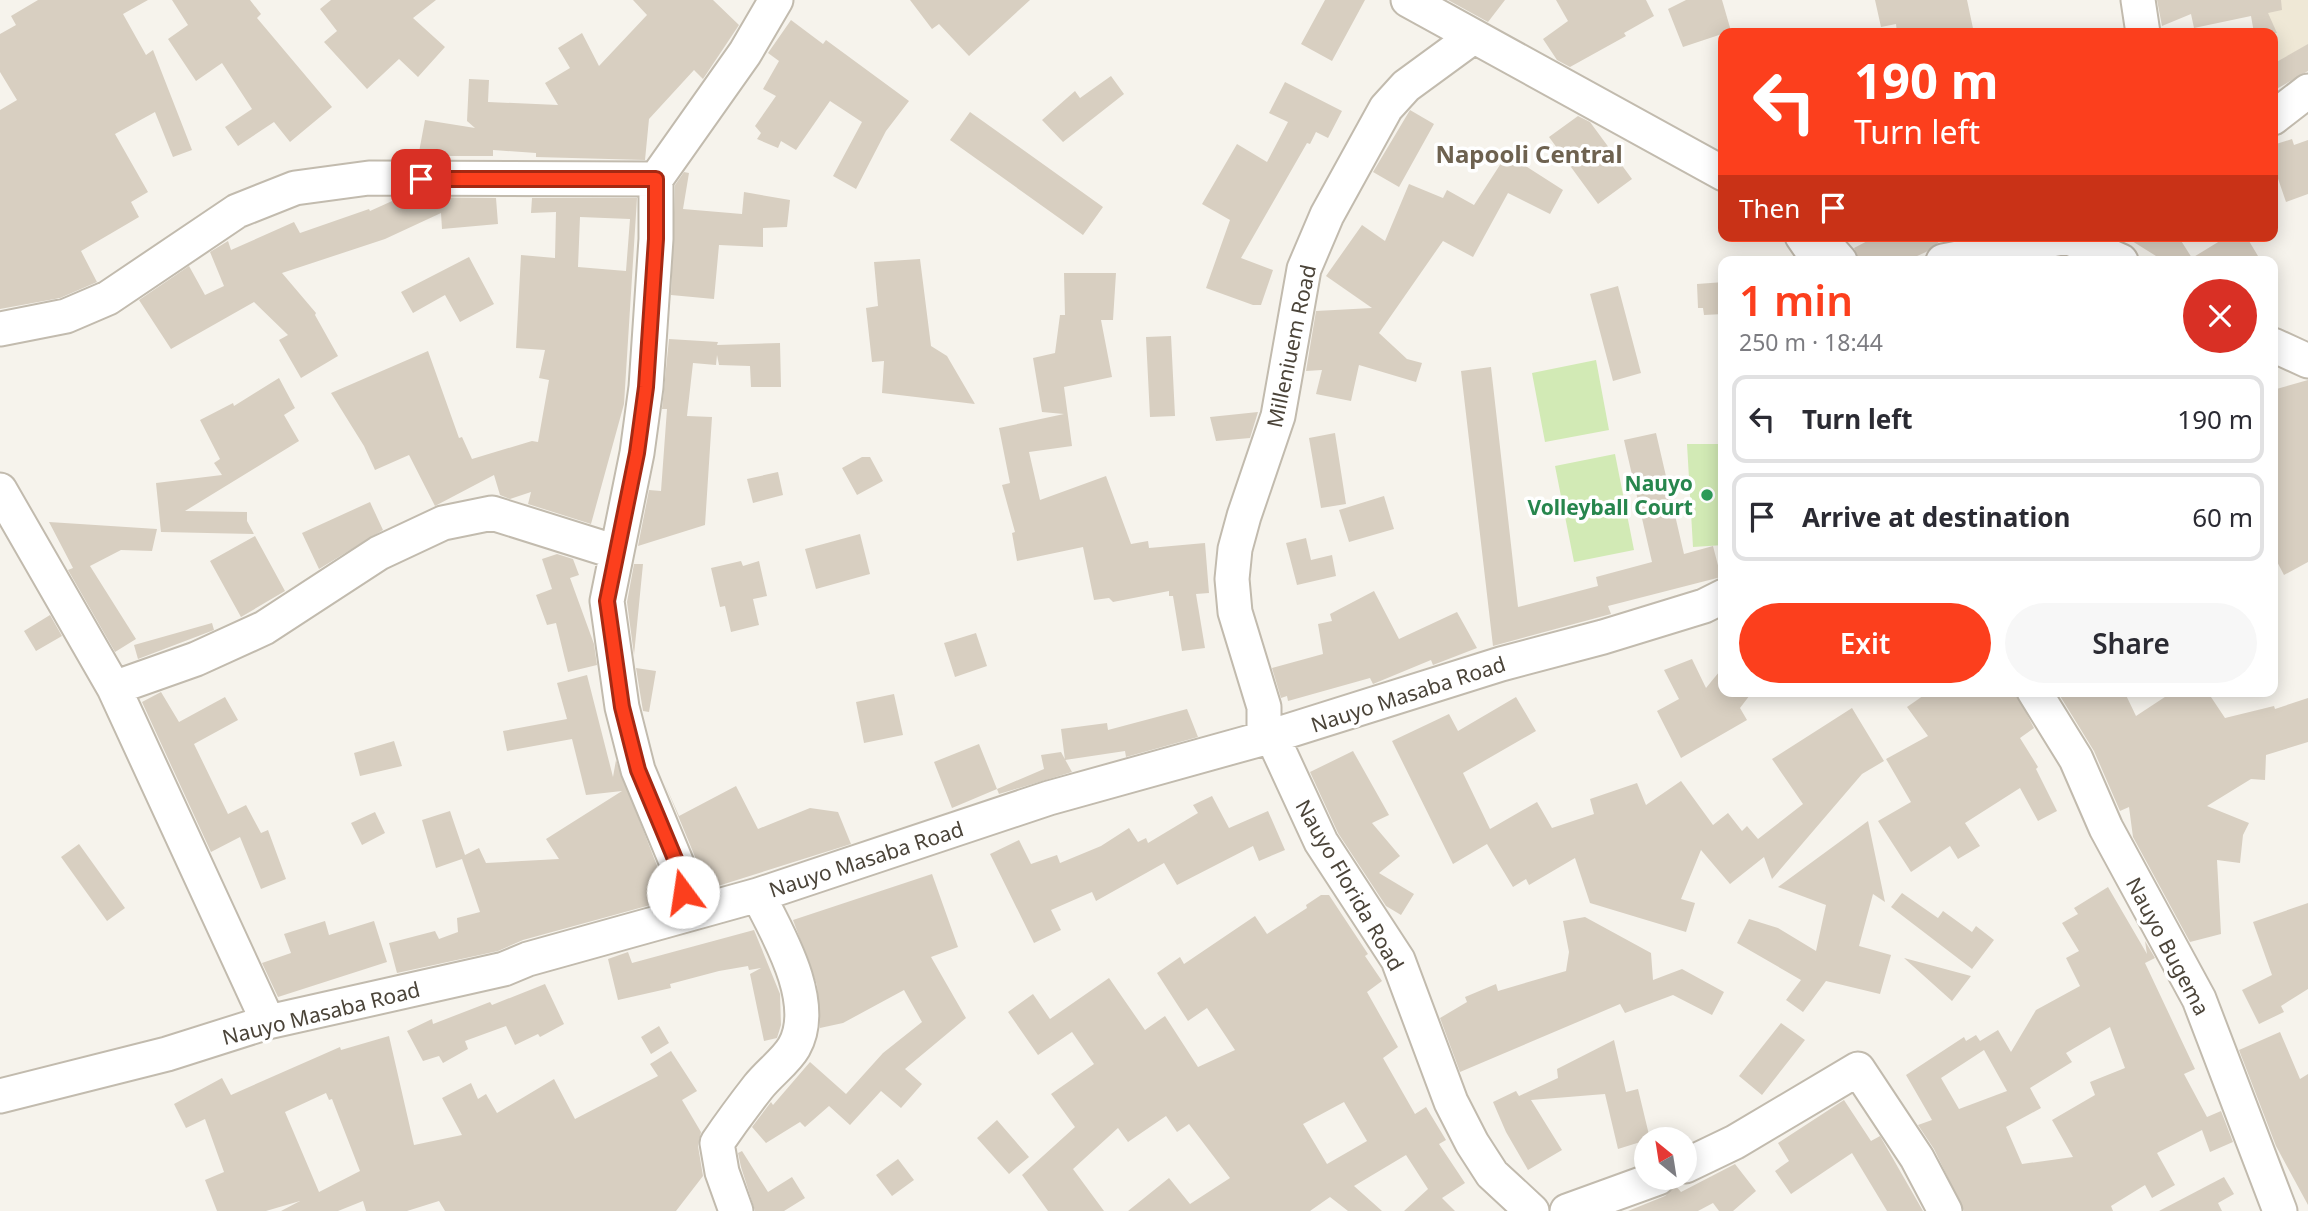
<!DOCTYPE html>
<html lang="en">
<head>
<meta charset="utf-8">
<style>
	:root { --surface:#fff; --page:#f7f7f7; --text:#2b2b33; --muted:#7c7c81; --line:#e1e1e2; --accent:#fc3f1d }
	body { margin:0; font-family:"Noto Sans",sans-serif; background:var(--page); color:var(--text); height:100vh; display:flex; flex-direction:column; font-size:26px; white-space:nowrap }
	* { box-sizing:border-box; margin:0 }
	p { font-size:23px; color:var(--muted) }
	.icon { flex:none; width:38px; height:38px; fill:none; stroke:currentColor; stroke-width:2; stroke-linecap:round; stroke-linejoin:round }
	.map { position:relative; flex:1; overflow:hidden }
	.sheet { position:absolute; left:1718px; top:256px; width:560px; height:441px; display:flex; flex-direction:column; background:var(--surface); border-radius:14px; box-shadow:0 4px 18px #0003 }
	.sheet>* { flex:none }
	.guide { position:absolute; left:1718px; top:28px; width:560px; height:214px; border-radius:14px; box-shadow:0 4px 18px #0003; background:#fc3f1d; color:#fff; overflow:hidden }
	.needle { width:46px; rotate:330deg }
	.fabs { position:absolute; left:1634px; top:1127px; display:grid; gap:14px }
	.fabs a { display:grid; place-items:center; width:63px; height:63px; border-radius:50%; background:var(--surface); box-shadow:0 4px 18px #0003; font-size:35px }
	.pin { position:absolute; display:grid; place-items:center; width:60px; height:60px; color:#fff; margin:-30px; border-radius:14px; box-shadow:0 4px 10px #0006 }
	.me { position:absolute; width:77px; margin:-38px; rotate:346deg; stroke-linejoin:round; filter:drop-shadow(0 0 5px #0008) }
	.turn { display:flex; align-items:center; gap:24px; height:147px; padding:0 21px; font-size:32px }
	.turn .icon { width:91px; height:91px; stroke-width:2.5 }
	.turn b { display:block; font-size:49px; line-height:60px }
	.then { display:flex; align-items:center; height:66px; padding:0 21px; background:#0003; gap:14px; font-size:26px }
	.round { display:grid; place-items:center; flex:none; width:74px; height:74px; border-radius:37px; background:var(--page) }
	.headline { display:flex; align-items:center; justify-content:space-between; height:119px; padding:0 21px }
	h1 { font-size:42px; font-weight:600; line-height:52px; color:var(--accent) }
	.cta { display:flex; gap:14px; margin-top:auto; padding:14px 21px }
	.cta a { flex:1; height:80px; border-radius:42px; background:var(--accent); color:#fff; font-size:28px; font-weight:600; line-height:80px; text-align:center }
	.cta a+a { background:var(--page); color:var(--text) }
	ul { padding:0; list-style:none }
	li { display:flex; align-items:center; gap:21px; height:88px; margin:0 14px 10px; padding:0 7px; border:4px solid var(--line); border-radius:14px }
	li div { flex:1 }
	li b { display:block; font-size:26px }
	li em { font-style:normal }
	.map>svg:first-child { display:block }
</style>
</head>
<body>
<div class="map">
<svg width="2308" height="1211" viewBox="0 0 2308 1211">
	<rect width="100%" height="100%" fill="#f6f3ec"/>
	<path fill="#efe8d6" d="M2248 0H2308V56L2273 66V33H2258Z"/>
	<path fill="#d2eab5" d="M1596 360 1609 430 1545 442 1532 373Z
		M1687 444H1724V545L1693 547Z
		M1615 454 1634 550 1574 562 1555 466Z"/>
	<path fill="#d8cfc1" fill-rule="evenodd" d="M38 0H148L123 14 146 55 153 50 192 150 173 157 155 112 115 134 148 192 131 202 139 217 81 251 97 282 60 298 0 309V110L17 100 0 72V34L16 25 11 16Z
		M172 0H250L261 14 257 18 332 107 290 142 274 122 238 146 225 127 252 109 222 63 196 81 168 39 188 25Z
		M331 0H436L413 18 445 47 418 77 399 59 367 89 324 42 337 31 320 9Z
		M633 0H713L739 25 703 79 694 70 649 119 645 160 536 157V153L493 150V156H441L419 152 425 120 475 128 467 121 469 79 489 80 488 102 558 105 545 83 570 68 558 48 582 33 599 66 647 15Z
		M910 0H1030L969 56 939 24 932 29Z
		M1325 0H1365L1332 61 1301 44Z
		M1448 0H1505L1488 22Z
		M1556 0H1646L1654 16 1624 33 1626 36 1570 67 1557 60 1543 39 1568 21Z
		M1686 0H1722L1731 31 1683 47 1668 9Z
		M1875 0H1967L1974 33H1897L1896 24 1881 27Z
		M2157 0H2281L2282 10 2268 13 2277 33H2254L2251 16 2194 28 2191 14 2162 26Z
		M791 20 823 44 826 40 909 101 886 131 856 189 833 176 862 122 830 101 796 150 781 141 778 148 757 139 761 133 755 126 776 96 763 89 779 61 768 53Z
		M2308 44V71L2273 91V64Z
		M1111 76 1124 94 1063 142 1042 120 1075 91 1080 98Z
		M1285 82 1342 111 1328 138 1316 132 1310 144 1307 143 1241 258 1273 270 1261 305H1253L1206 288 1230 220 1202 204 1237 144 1267 162 1288 122 1269 113Z
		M1410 110 1434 124 1399 187 1373 172Z
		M970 112 1103 207 1083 235 950 140Z
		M1578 116 1590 122 1632 179 1598 204 1549 137Z
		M2292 139 2294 145 2308 140V194L2286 202 2273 164V145Z
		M1507 154 1563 190 1550 214 1508 193 1473 257 1443 241 1379 333 1407 359 1422 363 1416 382 1359 365 1351 401 1316 394 1322 370 1306 371 1316 311 1372 308 1326 276 1362 225 1385 241 1409 184 1443 198 1447 190 1474 205Z
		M684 172 689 173 683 209 742 214 744 192 790 200 787 227 763 228V247L719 245 714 299 671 295 675 185Z
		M401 197 496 198 498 224 442 229 441 213 385 239 282 273 316 313 315 315 338 356 301 378 279 340 288 335 254 302 171 349 139 300 189 266 205 295 224 286 210 252 228 241 231 250 294 222 300 233 369 209 370 211Z
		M532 198H637L624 404 591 524 528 504 531 492 510 499 500 495 494 475 435 506 409 455 375 470 364 446 331 393 428 351 459 438 462 437 472 459 532 441 538 442 549 380 539 378 545 350 516 348 521 255 555 258 556 212 531 213ZM580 217 630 219 626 271 578 267Z
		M1877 236H1964V237L1939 242 1926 252 1906 261H1859L1854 248Z
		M2124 236H2178L2192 258 2228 236H2246L2261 261H2164Z
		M469 257 494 304 460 322 445 295 413 313 401 292Z
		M920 259 931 346 947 356 975 404 882 393 884 361 872 362 866 308 878 306 874 262Z
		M1064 273H1116L1113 320H1101L1112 377 1064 387 1072 446 1029 452 1040 500 1106 476 1131 544 1148 541 1149 548 1205 543 1209 593 1196 594 1205 648 1182 651 1173 596H1169V591L1113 602 1109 598 1094 600 1083 547 1017 561 1012 533 1015 532 1002 485 1010 483 999 428 1064 414 1042 412 1033 358 1055 353 1060 315H1065Z
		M1724 282V314L1704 315 1703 308H1698L1697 284Z
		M1618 286 1641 373 1613 381 1590 294Z
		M1171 336 1175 416 1150 417 1146 337Z
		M669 339 718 342 717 345 780 343 781 387H751L750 366 719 365 717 355 716 365 693 363 687 416 712 417 705 525 638 546 649 490 661 491 667 409H662Z
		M1491 367 1518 607 1598 586 1596 577 1652 562 1624 440 1656 433 1684 554 1713 546 1721 577 1608 606 1611 614 1493 646 1461 371Z
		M279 378 295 408 284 415 299 441 185 511 247 512V521L254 534 161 532 156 483 222 475 214 463 220 459 200 420 233 403 234 406Z
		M2308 380V562L2284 575 2273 554V390Z
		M1258 412 1250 438 1216 441 1210 417Z
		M1335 433 1346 504 1321 508 1309 438Z
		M862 457H870L883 481 857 495 842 468Z
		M778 472 783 495 753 503 747 479Z
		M1384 496 1394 529 1349 542 1339 510Z
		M370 502 383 530 319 569 302 533Z
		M49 522 157 529 152 551 121 550 90 566 136 639 115 652 68 570 73 568Z
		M860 534 870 574 816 589 805 549Z
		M255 536 285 591 241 617 210 561Z
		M1306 538 1311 560 1332 555 1336 576 1297 585 1286 543Z
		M557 554 573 559 579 575 570 578 594 644 597 665 568 672 556 623 547 625 536 595 552 589 542 559Z
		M741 561 743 566 759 561 767 596 753 599 759 625 731 632 725 606 720 607 711 568Z
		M634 564H643L634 655 627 602Z
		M1374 591 1399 639 1457 612 1477 648 1433 665 1431 660 1373 684 1370 678 1288 701 1287 696 1281 698 1272 668 1323 654 1318 624 1332 621 1330 614Z
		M50 615 62 636 36 651 24 631Z
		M212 623 214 630 138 659 134 645Z
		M976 633 987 666 955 677 944 643Z
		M1692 659 1706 688 1724 666V691H1753L1740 708 1747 720 1681 758 1657 711 1679 699 1664 670Z
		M636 668 656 671 649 712 643 711Z
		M587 675 613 777 616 760 661 876 665 901 523 940 498 951 397 973 389 943 435 931 439 939 458 932 457 918 480 912 462 859 436 868 422 820 450 811 465 855 479 848 486 863 559 859 546 839 622 791 586 795 572 739 507 751 503 731 567 719 557 683Z
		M1930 691H2015L2034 728 2020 738 2038 767 2036 769 2057 811 2038 821 2020 788 1965 823 1980 846 1958 859 1950 846 1911 872 1878 821 1911 802 1886 759 1928 736 1907 707Z
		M2057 691H2124L2136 716 2174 691H2207L2225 718 2274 706 2275 709 2308 698V742L2266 755 2265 780 2251 779 2207 806 2249 823 2243 835 2240 863 2217 860 2221 934 2190 942 2133 837 2129 807 2120 811 2094 751Z
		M161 692 179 722 225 697 238 720 194 744 228 814 246 805 261 833 268 830 286 879 261 889 240 837 211 852 142 702Z
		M894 694 903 735 864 743 856 702Z
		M1516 697 1536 731 1463 773 1490 829 1537 802 1552 828 1594 814 1590 799 1637 783 1646 805 1681 781 1713 825 1728 813 1742 831 1747 826 1758 839 1803 804 1772 759 1852 708 1884 761 1862 774 1772 879 1764 857 1730 884 1701 850 1681 899 1695 903 1686 932 1590 903 1575 858 1529 885 1526 879 1513 887 1487 844 1453 864 1392 741 1449 714 1458 731Z
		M1187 709 1198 737 1126 757 1125 751 1065 760 1061 729 1107 723 1108 730Z
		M394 741 402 766 360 776 354 753Z
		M979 744 997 789 1044 769 1041 755 1061 752 1072 772 999 794 997 789 952 808 934 762Z
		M1353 751 1389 815 1372 823 1400 856 1379 873 1414 894 1401 915 1386 906 1338 833 1310 772Z
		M665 784 679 816 736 786 758 829 810 808 838 812 851 844 702 891 698 864Z
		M1212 796 1229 828 1268 811 1285 850 1259 861 1253 846 1177 885 1164 863 1096 901 1092 892 1051 910 1061 930 1034 943 990 854 1019 840 1031 864 1057 855 1060 863 1101 846 1129 828 1138 842 1146 838 1148 843 1198 813 1193 805Z
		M375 812 385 833 362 845 351 823Z
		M1868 821 1885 902 1873 894 1859 946 1891 955 1880 994 1826 981 1803 1012 1786 1000 1801 980 1737 943 1749 919 1778 928 1816 951 1826 905 1778 887Z
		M79 844 125 908 107 921 61 857Z
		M932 874 958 947 931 957 966 1018 905 1069 922 1084 901 1108 881 1091 850 1125 829 1106 805 1127 800 1122 766 1143 752 1127 771 1102 773 1105 810 1062 846 1094 883 1053 922 1022 904 990 843 1023 820 1028 817 985 793 920Z
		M2108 887 2147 954 2145 941 2155 958 2145 963 2195 1069 2184 1074 2207 1117 2221 1111 2233 1142 2210 1152 2202 1130 2157 1153 2175 1185 2152 1198 2145 1185 2111 1206 2113 1211H1964L1934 1149 1918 1125 1932 1120 1906 1075 1964 1037 1966 1041 1976 1035 1980 1041 1998 1030 2011 1052 2036 1010 2080 986 2066 958 2079 951 2062 923 2078 914 2074 908ZM2110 1027 2125 1068 2090 1082 2095 1095 2052 1120 2073 1157 2022 1164 2006 1127 2041 1108 2030 1088 2072 1062 2066 1053ZM1984 1050 2007 1091 1959 1109 1941 1078Z
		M1902 893 1938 918 1943 911 1972 932 1976 926 1994 940 1972 969 1891 907Z
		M1321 895H1329L1368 954 1365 956 1382 981 1367 992 1398 1047 1383 1058 1415 1114 1426 1107 1446 1140 1439 1144 1465 1183 1442 1198 1455 1211H1404L1428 1189 1406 1155 1354 1186 1382 1211H1348L1330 1197 1310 1211H1128L1169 1178 1190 1204 1230 1178 1189 1124 1177 1132 1166 1116 1128 1142 1118 1128 1073 1169 1104 1211H1048L1022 1175 1075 1127 1051 1094 1094 1064 1072 1032 1038 1055 1008 1012 1033 994 1050 1019 1109 978 1145 1030 1165 1016 1198 1067 1235 1050 1207 1008 1188 1021 1157 973 1180 957 1184 964 1255 916 1267 934 1307 908 1306 905ZM1344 1102 1367 1141 1327 1164 1303 1124Z
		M2308 903V989L2281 1006 2284 1012 2259 1024 2242 990 2272 975 2253 922Z
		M1585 917 1651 953 1653 980 1682 969 1724 992 1712 1015 1673 995 1625 1013 1620 1004 1460 1072 1440 1018 1467 1002 1465 997 1496 984 1498 991 1566 971 1569 952 1563 921Z
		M325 921 329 935 374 921 387 962 278 997 262 963 291 953 284 934Z
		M754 930 780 994 781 1025 777 1038 764 1041 750 974 761 968 749 970 748 966 719 971 670 984 671 988 618 1000 608 959 628 952 632 963Z
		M1904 958 1971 976 1952 1001Z
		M545 984 564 1024 540 1037 538 1034 515 1045 506 1026 465 1041 468 1049 443 1063 439 1056 423 1061 407 1031 432 1019 433 1024 490 1002 492 1005Z
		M1781 1023 1805 1040 1762 1095 1739 1076Z
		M659 1026 669 1043 651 1054 641 1037Z
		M2280 1032 2300 1079 2308 1074V1205L2276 1146 2239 1050Z
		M389 1036 414 1145 462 1135 442 1098 471 1083 478 1099 486 1094 497 1113 554 1079 575 1119 658 1076 650 1064 671 1051 697 1091 682 1100 701 1132 698 1146 703 1176 676 1211H445L439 1201 407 1211H366L363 1201 338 1211H281L300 1201 266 1211H217L205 1180 224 1172 205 1119 186 1128 174 1104 222 1078 231 1095 340 1047 341 1050ZM326 1093 329 1100 332 1099 360 1171 319 1192 285 1112Z
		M1614 1040 1626 1092 1638 1089 1650 1139 1618 1149 1605 1094 1531 1100 1562 1150 1528 1170 1506 1132 1493 1102 1516 1091 1519 1096 1558 1078 1557 1069Z
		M1844 1100 1871 1141 1880 1136 1923 1211H1887L1852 1153 1791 1194 1775 1171 1789 1161 1778 1143Z
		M997 1120 1029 1157 1009 1174 977 1138Z
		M742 1151 768 1192 792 1177 805 1198 784 1211H755L741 1167 738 1153Z
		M898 1159 914 1180 892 1196 876 1175Z
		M1735 1164 1756 1191 1733 1211H1719L1713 1203 1698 1211H1628L1665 1196 1675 1185 1681 1192Z
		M2224 1177 2234 1194 2218 1203 2222 1211H2159Z"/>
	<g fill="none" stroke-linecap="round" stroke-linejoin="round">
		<defs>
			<path id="minor" d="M1408 0 1724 174
				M2138 0 2143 33
				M2273 118 2308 91
				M1802 236 1813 252H1832L1840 261
				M1943 261 2067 237 2121 261
				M0 329 66 316 108 298 237 211 295 188 369 178 656 179
				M2273 345 2308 361
				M0 490 114 688 268 1022
				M114 688 196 659 264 628 379 553 443 523 492 513 616 552
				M2034 691 2076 759 2106 828 2199 999 2280 1211
				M1272 736 1321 842 1398 960 1451 1102 1472 1143 1492 1174 1532 1211
				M1264 738V707L1235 612 1232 579 1235 549 1244 516 1278 416 1304 269 1327 215 1386 108 1406 86 1473 37
				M686 914 680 871 638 770 622 707 607 601 637 453 646 387 656 239V179L745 53 776 0
				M0 1096 167 1054 268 1022 504 969 528 959 758 895 1049 798 1272 736 1501 664 1603 637 1704 606 1724 596
				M1685 1166 1735 1142 1858 1069 1917 1158 1945 1211
				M736 1211 722 1172 717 1143C730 1124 744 1105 758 1087 769 1073 786 1061 794 1047 819 1003 778 934 758 895
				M1567 1211 1658 1178"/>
		</defs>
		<use href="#minor" stroke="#c2bbae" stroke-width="37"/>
		<use href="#minor" stroke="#fff" stroke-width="33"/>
	</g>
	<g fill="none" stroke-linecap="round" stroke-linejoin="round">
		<defs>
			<path id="route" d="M421 179H656V239L646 387 637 453 607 601 622 707 638 770 680 871 683 892"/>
		</defs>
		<use href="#route" stroke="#a42913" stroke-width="18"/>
		<use href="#route" stroke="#fc3f1d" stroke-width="12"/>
	</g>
	<circle fill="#2e9e5b" stroke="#fff" stroke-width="2.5" cx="1707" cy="495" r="7"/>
	<g text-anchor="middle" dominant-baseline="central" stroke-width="7" stroke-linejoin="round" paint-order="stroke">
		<g font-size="21" fill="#4b4439" stroke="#fff">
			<text transform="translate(1291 346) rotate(-78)">Milleniuem Road</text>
			<text transform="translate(1408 694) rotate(-18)">Nauyo Masaba Road</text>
			<text transform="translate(866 859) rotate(-18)">Nauyo Masaba Road</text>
			<text transform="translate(1350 885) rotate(60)">Nauyo Florida Road</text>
			<text transform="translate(2168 946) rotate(62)">Nauyo Bugema</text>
			<text transform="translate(321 1013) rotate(-14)">Nauyo Masaba Road</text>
		</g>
		<g font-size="21" font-weight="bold" fill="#27864d" stroke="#fff" text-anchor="end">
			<text x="1693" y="483">Nauyo<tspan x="1693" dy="24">Volleyball Court</tspan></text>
		</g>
		<g font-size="24" font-weight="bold" fill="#6e6250" stroke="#fff">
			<text x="1529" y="153">Napooli Central</text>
		</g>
	</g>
</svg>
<div class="fabs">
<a><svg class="needle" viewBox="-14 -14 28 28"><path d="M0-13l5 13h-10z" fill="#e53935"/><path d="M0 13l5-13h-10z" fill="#7c7c81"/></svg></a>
</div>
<div class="pin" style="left:421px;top:179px;background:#d93025"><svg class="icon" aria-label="arrive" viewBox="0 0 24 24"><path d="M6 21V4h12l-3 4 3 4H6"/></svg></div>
<svg class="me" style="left:683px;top:892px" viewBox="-20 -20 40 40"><circle r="19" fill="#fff"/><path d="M0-13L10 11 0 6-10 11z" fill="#fc3f1d"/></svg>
<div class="guide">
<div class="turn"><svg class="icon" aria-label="left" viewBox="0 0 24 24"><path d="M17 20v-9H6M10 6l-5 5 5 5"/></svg><div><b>190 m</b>Turn left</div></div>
<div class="then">Then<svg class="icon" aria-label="arrive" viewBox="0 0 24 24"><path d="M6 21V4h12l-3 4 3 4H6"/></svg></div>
</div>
<section class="sheet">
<div class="headline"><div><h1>1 min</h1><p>250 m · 18:44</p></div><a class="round" style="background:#d93025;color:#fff"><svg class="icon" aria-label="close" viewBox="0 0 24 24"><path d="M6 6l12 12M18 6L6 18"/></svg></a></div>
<ul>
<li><svg class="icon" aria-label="left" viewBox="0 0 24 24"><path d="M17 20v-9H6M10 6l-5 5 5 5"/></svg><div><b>Turn left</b></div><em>190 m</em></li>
<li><svg class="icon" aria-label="arrive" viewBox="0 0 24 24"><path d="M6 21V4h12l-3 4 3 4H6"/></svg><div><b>Arrive at destination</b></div><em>60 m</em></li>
</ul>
<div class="cta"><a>Exit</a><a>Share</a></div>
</section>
</div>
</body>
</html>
